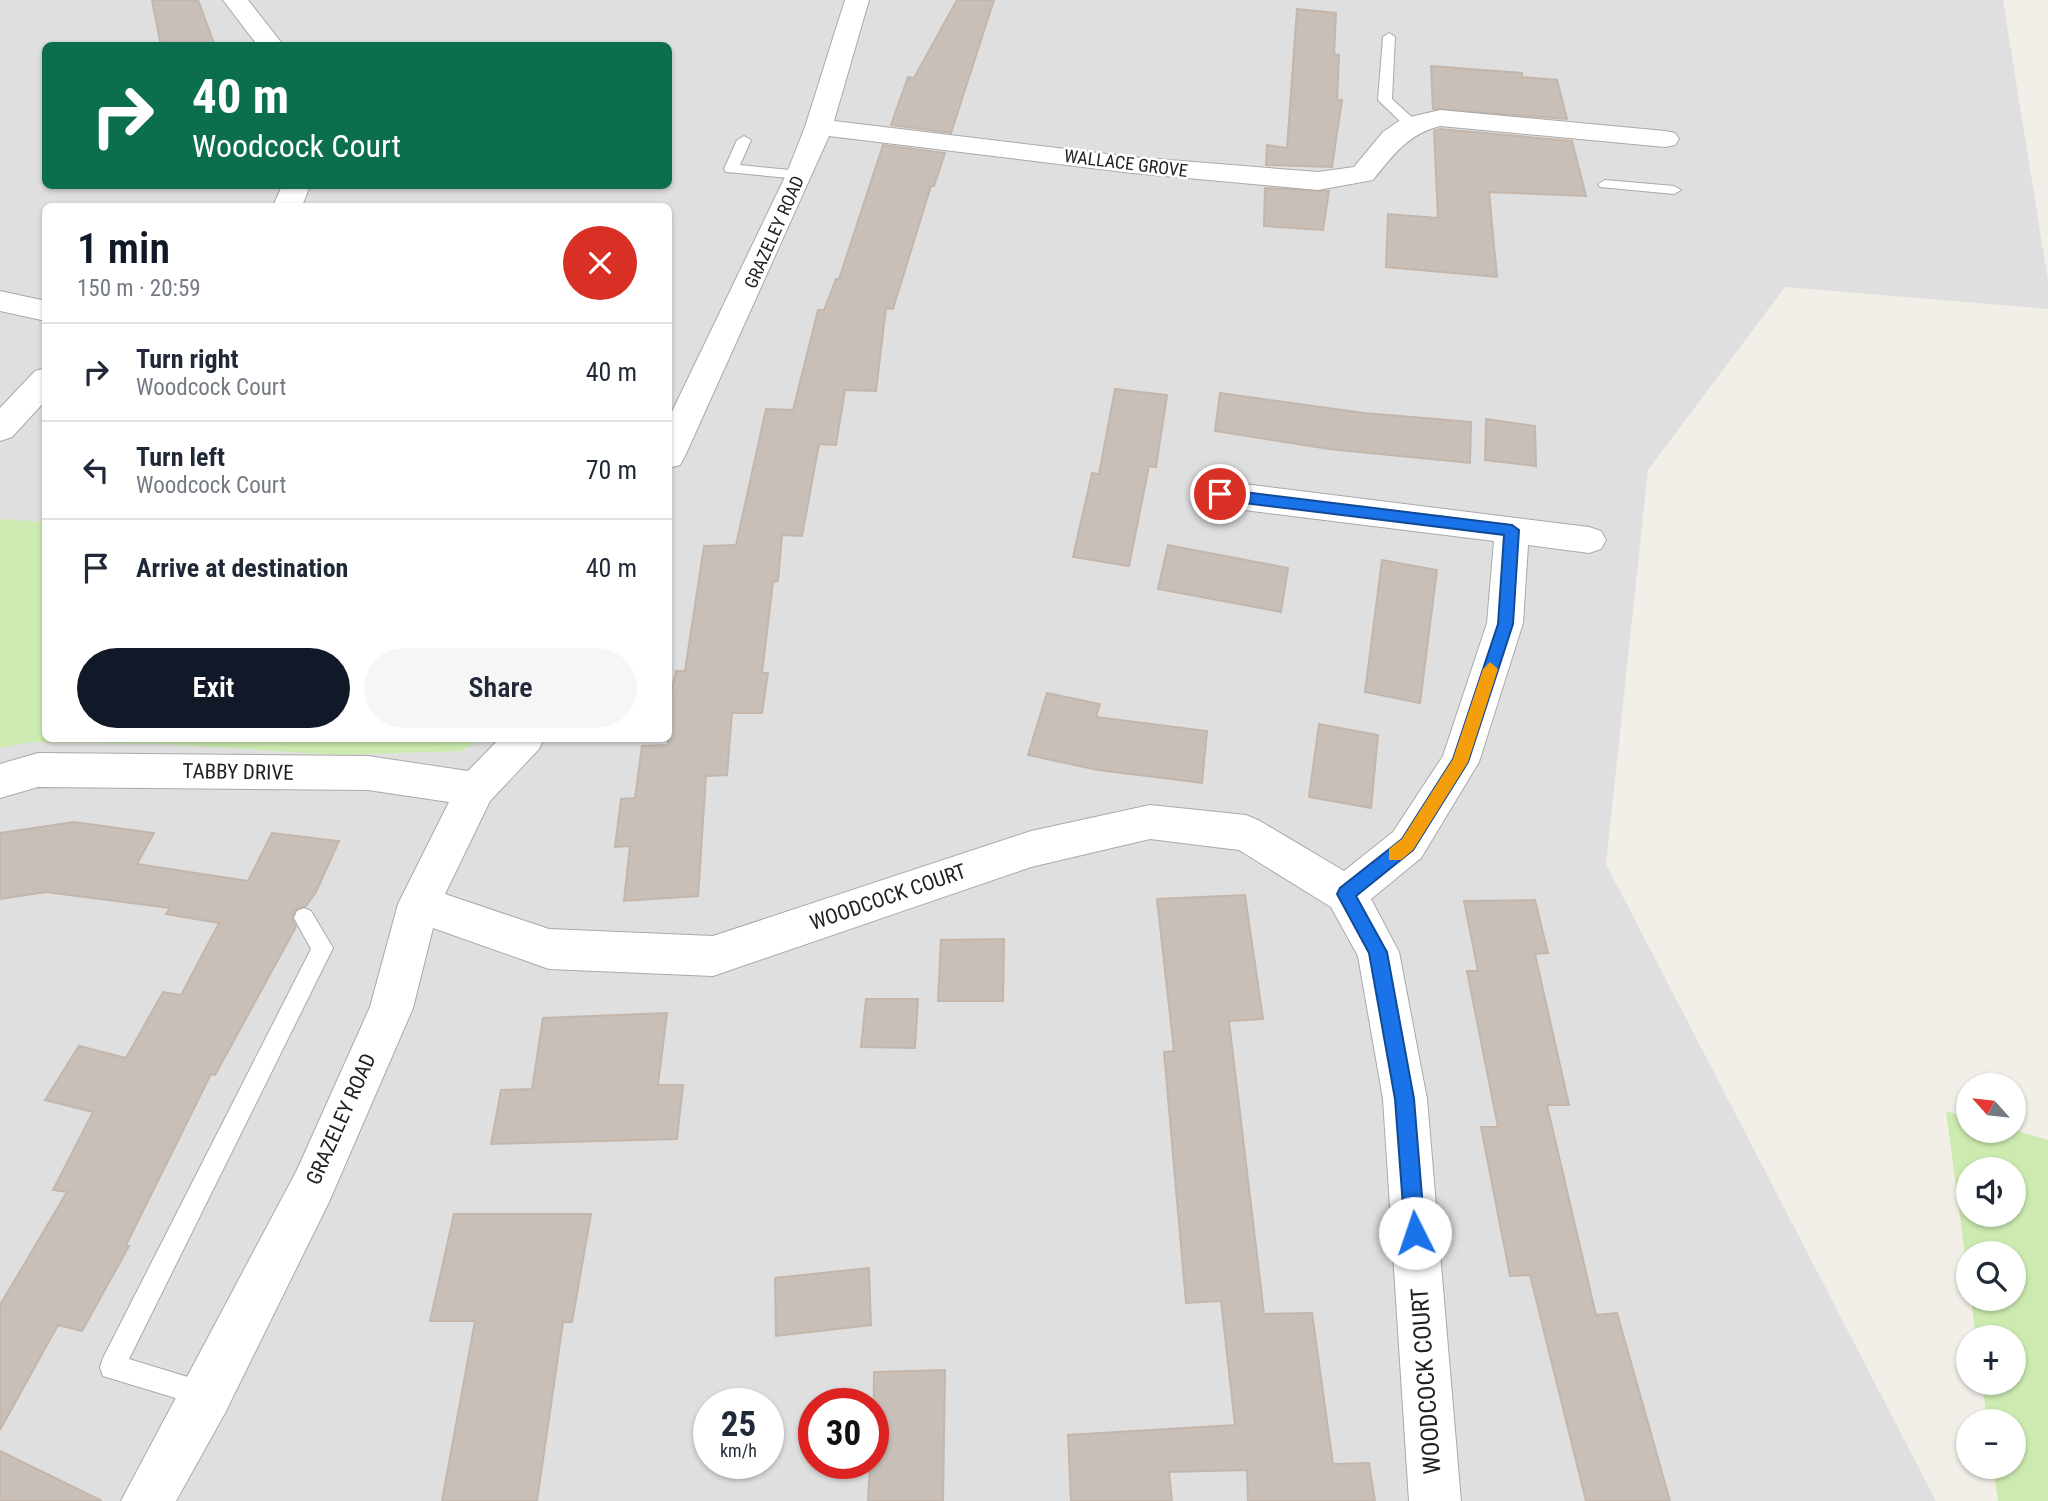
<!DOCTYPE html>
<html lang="en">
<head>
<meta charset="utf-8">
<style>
	:root { --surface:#fff; --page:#f6f6f7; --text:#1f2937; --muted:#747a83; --line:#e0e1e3; --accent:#111827 }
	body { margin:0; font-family:"Roboto Condensed",sans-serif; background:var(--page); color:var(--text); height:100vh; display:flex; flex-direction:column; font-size:26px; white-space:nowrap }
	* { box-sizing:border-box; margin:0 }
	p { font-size:23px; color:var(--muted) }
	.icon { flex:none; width:38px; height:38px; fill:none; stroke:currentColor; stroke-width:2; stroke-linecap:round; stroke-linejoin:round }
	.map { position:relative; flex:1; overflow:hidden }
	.side { position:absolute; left:42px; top:203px; width:630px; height:539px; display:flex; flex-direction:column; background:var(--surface); border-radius:10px; box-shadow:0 2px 5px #0004 }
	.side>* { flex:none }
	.guide { position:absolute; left:42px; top:42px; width:630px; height:147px; border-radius:10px; box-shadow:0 2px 5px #0004; background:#0b6e4f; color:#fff; overflow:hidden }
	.needle { width:46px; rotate:297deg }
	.fabs { position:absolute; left:1956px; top:1073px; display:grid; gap:14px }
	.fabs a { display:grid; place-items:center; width:70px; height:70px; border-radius:50%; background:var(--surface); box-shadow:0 2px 5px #0004; font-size:35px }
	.speed { position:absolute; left:693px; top:1388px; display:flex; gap:14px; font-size:35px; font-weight:700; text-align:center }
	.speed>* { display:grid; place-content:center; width:91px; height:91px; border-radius:50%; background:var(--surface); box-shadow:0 2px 5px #0004; line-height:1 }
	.speed small { font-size:18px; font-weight:400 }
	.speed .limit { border:10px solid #d22; background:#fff; color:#111 }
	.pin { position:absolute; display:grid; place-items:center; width:60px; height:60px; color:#fff; margin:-30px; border:4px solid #fff; border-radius:50%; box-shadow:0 2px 7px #0007 }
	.me { position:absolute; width:77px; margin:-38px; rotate:356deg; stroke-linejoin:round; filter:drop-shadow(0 0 5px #0008) }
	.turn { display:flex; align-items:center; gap:24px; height:147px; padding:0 35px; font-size:32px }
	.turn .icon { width:91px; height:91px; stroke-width:2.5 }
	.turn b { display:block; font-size:49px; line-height:60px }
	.round { display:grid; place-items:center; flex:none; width:74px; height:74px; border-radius:37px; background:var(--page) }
	.headline { display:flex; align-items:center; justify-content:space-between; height:119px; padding:0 35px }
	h1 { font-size:42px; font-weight:600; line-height:52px; color:var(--accent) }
	.primary-button { display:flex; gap:14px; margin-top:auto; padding:14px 35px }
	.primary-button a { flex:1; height:80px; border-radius:42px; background:var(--accent); color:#fff; font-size:28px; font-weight:600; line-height:80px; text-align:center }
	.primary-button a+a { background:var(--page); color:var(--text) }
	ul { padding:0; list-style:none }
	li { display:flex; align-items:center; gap:21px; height:98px; padding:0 35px; border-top:2px solid var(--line) }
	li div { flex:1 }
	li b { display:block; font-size:26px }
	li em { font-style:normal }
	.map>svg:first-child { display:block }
</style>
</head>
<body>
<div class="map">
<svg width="2048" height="1501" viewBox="0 0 2048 1501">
	<rect width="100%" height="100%" fill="#f2efe9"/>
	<path fill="#e0dfdf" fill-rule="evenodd" d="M0 0H2003L2048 281V309L1785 287 1648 470 1606 864 1936 1501H0ZM46 46H668V186H46ZM46 206H668V738H46ZM709 1404H768V1463H709ZM814 1404H873V1463H814Z"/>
	<path fill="#cdebb0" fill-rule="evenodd" d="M0 519 45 522 46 738 480 739 461 751 339 755 161 744 33 742 0 748Z
		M1946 1111 1969 1118V1130H2014L2048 1140V1501H1998L1993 1467 2014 1466V1421H1987L1982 1383 2014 1382V1337H1976L1971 1299 2014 1298V1253H1969V1285ZM1969 1169H2014V1214H1969Z"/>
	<path fill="#c7bfb8" stroke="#c4b6ab" stroke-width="2" d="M152 0H198L215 46H161Z
		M957 0H994L951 133 891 125 908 77 914 78Z
		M1297 9 1336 13 1334 54 1339 55 1337 100H1342L1332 167 1266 165 1267 145 1287 148Z
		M1431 66 1522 73V77L1557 80 1567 119 1433 109Z
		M1440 129 1572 141 1586 196 1489 192 1497 277 1386 267 1388 214 1438 218 1434 131Z
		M883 145 945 153 934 186H931L893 309 886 308 876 391 845 390 836 445 819 444 802 536 782 535 778 581 773 582 762 673H768L762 713H732L727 775 706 776 698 896 624 901 630 846 615 847 621 799 635 798 642 746 668 745V704L676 671H685L704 546 736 545 766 409 793 410 818 310H824L836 279H839Z
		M1265 188 1329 191 1323 230 1264 226Z
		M1115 389 1167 395 1156 467 1149 466 1129 566 1073 557 1092 473 1099 474Z
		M1220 393 1364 413 1471 422 1470 463 1329 449 1215 431Z
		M1486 419 1535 426 1536 466 1485 460Z
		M1168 545 1288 568 1281 612 1158 589Z
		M1382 560 1437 570 1420 703 1365 692Z
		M1047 693 1100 704 1096 717 1207 731 1202 783 1098 770 1028 755Z
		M1319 724 1378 735 1371 808 1309 797Z
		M74 822 154 833 137 864 248 881 272 833 339 841 316 892 306 906 295 910 292 919 296 927 215 1075 211 1074 126 1245 129 1246 82 1331 58 1325 0 1430V1305L67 1192 53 1190 93 1112 45 1100 79 1046 126 1058 163 992 181 995 219 923 166 914 170 908 46 892 0 899V833Z
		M1245 895 1263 1019 1229 1021 1264 1314 1312 1313 1333 1464 1369 1463 1375 1501H1248L1247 1470 1169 1472 1172 1501H1071L1068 1435 1235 1425 1221 1301 1186 1303 1164 1052 1174 1051 1157 899Z
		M1535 900 1548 953 1535 954 1569 1105H1547L1596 1315 1617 1313 1670 1501H1586L1530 1275 1510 1276 1481 1127H1498L1467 971H1478L1464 901Z
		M1004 939 1003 1001H938L941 940Z
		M866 999H918L915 1048 861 1047Z
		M667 1013 658 1085H683L677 1139 491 1144 501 1090 532 1089 543 1018Z
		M454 1214H591L572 1322H563L537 1501H442L475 1321H430Z
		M869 1268 871 1325 776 1336 775 1278Z
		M945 1370 943 1501H868L870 1463H873L874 1372Z
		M0 1451 102 1501H0Z"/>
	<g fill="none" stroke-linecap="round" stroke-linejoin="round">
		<defs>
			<path id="service" d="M1389 33 1395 37 1392 99 1417 122V128H1407L1378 100 1383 37Z
				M744 136 751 140 740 165 800 171 807 175 800 179 726 172 724 169 737 140Z
				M1605 180 1674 186 1681 190 1674 194 1600 187 1598 184Z
				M304 908 311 911 333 948 129 1359 214 1385 218 1394 214 1403 205 1407 103 1376 100 1367 103 1358 311 949 294 918 297 911Z"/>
			<path id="minor" d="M223 0H248L284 46H258Z
				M845 0H869L834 121 1132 157 1318 172 1354 167 1383 132 1402 119 1440 110 1665 131 1675 133 1679 139 1675 145 1665 147 1440 126C1408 134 1393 155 1373 180L1318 190 1132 173 829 136 685 456 680 465 668 468V420L786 175 805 127Z
				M282 186H310L302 206H273Z
				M0 291 46 301V321L0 311Z
				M46 368V400L12 437 0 441V408L35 371Z
				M1220 481 1589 527 1601 531 1606 540 1601 549 1589 553 1528 545 1523 623 1479 762 1421 858 1371 899 1399 952 1427 1099 1461 1501H1409L1383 1099 1358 956 1331 907 1239 850 1150 839 1031 867 713 976 549 969 433 928 413 1008 329 1202 225 1413 176 1501H121L297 1170 370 1007 398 904 449 802 368 790 38 787 0 798V764L38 753 368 756 468 771 500 738H544L539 749 490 801 445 894 549 929 713 936 1031 831 1150 805 1246 815 1260 821 1344 871 1393 832 1443 756 1487 623 1494 541 1220 507 1208 503 1203 494 1208 485Z"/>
		</defs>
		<use href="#service" stroke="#a9a9a9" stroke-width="2"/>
		<use href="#minor" stroke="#a9a9a9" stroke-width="2"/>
		<use href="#service" fill="#fff" fill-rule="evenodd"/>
		<use href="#minor" fill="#fff" fill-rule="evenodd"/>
	</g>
	<path fill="#1a73e8" stroke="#114b97" stroke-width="2" d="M1220 489 1512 525 1519 530 1513 624 1468 762 1413 850 1356 896 1387 952 1414 1099 1425 1233 1422 1240 1415 1243 1408 1240 1405 1233 1395 1099 1369 953 1337 894 1340 888 1402 839 1453 759 1498 624 1504 535 1220 500 1213 494Z"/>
	<path fill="#f59e0b" d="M1490 662 1498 669 1468 762 1413 850 1401 860H1389V849L1402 839 1453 759 1483 669Z"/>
	<g text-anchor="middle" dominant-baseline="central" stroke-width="5" stroke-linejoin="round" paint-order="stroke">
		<g font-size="18" fill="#222" stroke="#fff">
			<text transform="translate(1126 163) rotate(7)">WALLACE GROVE</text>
			<text transform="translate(774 232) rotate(-66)">GRAZELEY ROAD</text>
		</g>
		<g font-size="21" fill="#222" stroke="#fff">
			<text transform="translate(238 772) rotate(1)">TABBY DRIVE</text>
			<text transform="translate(888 897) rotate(-19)">WOODCOCK COURT</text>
			<text transform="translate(341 1119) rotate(-66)">GRAZELEY ROAD</text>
		</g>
		<g font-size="24" fill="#222" stroke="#fff">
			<text transform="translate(1426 1381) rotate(-94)">WOODCOCK COURT</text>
		</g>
	</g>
</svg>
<div class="fabs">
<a><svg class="needle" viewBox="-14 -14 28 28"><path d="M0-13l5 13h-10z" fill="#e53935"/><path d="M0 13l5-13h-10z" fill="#747a83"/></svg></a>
<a><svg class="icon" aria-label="sound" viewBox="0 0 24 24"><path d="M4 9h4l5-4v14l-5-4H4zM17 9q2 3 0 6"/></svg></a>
<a><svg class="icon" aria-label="search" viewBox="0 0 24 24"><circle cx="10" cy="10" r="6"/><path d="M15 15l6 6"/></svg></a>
<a>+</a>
<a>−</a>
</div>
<div class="speed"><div>25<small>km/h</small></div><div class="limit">30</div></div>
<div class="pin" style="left:1220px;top:494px;background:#d93025"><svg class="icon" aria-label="arrive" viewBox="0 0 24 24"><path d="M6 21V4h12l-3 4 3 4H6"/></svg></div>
<svg class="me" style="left:1415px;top:1233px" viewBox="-20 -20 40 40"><circle r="19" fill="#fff"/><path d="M0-13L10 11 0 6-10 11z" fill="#1a73e8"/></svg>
<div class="guide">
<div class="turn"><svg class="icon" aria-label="right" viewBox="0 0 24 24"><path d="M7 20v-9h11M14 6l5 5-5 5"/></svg><div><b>40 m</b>Woodcock Court</div></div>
</div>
<section class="side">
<div class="headline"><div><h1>1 min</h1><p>150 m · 20:59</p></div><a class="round" style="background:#d93025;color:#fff"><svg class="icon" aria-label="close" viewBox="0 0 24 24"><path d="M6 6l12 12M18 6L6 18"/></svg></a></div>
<ul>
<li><svg class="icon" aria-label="right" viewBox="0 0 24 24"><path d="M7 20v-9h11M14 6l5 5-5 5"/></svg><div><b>Turn right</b><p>Woodcock Court</p></div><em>40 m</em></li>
<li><svg class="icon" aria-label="left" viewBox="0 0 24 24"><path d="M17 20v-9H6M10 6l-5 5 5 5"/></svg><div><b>Turn left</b><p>Woodcock Court</p></div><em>70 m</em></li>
<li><svg class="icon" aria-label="arrive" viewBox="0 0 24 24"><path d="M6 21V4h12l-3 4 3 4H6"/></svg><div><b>Arrive at destination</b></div><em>40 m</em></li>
</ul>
<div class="primary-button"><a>Exit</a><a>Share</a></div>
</section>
</div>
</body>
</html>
